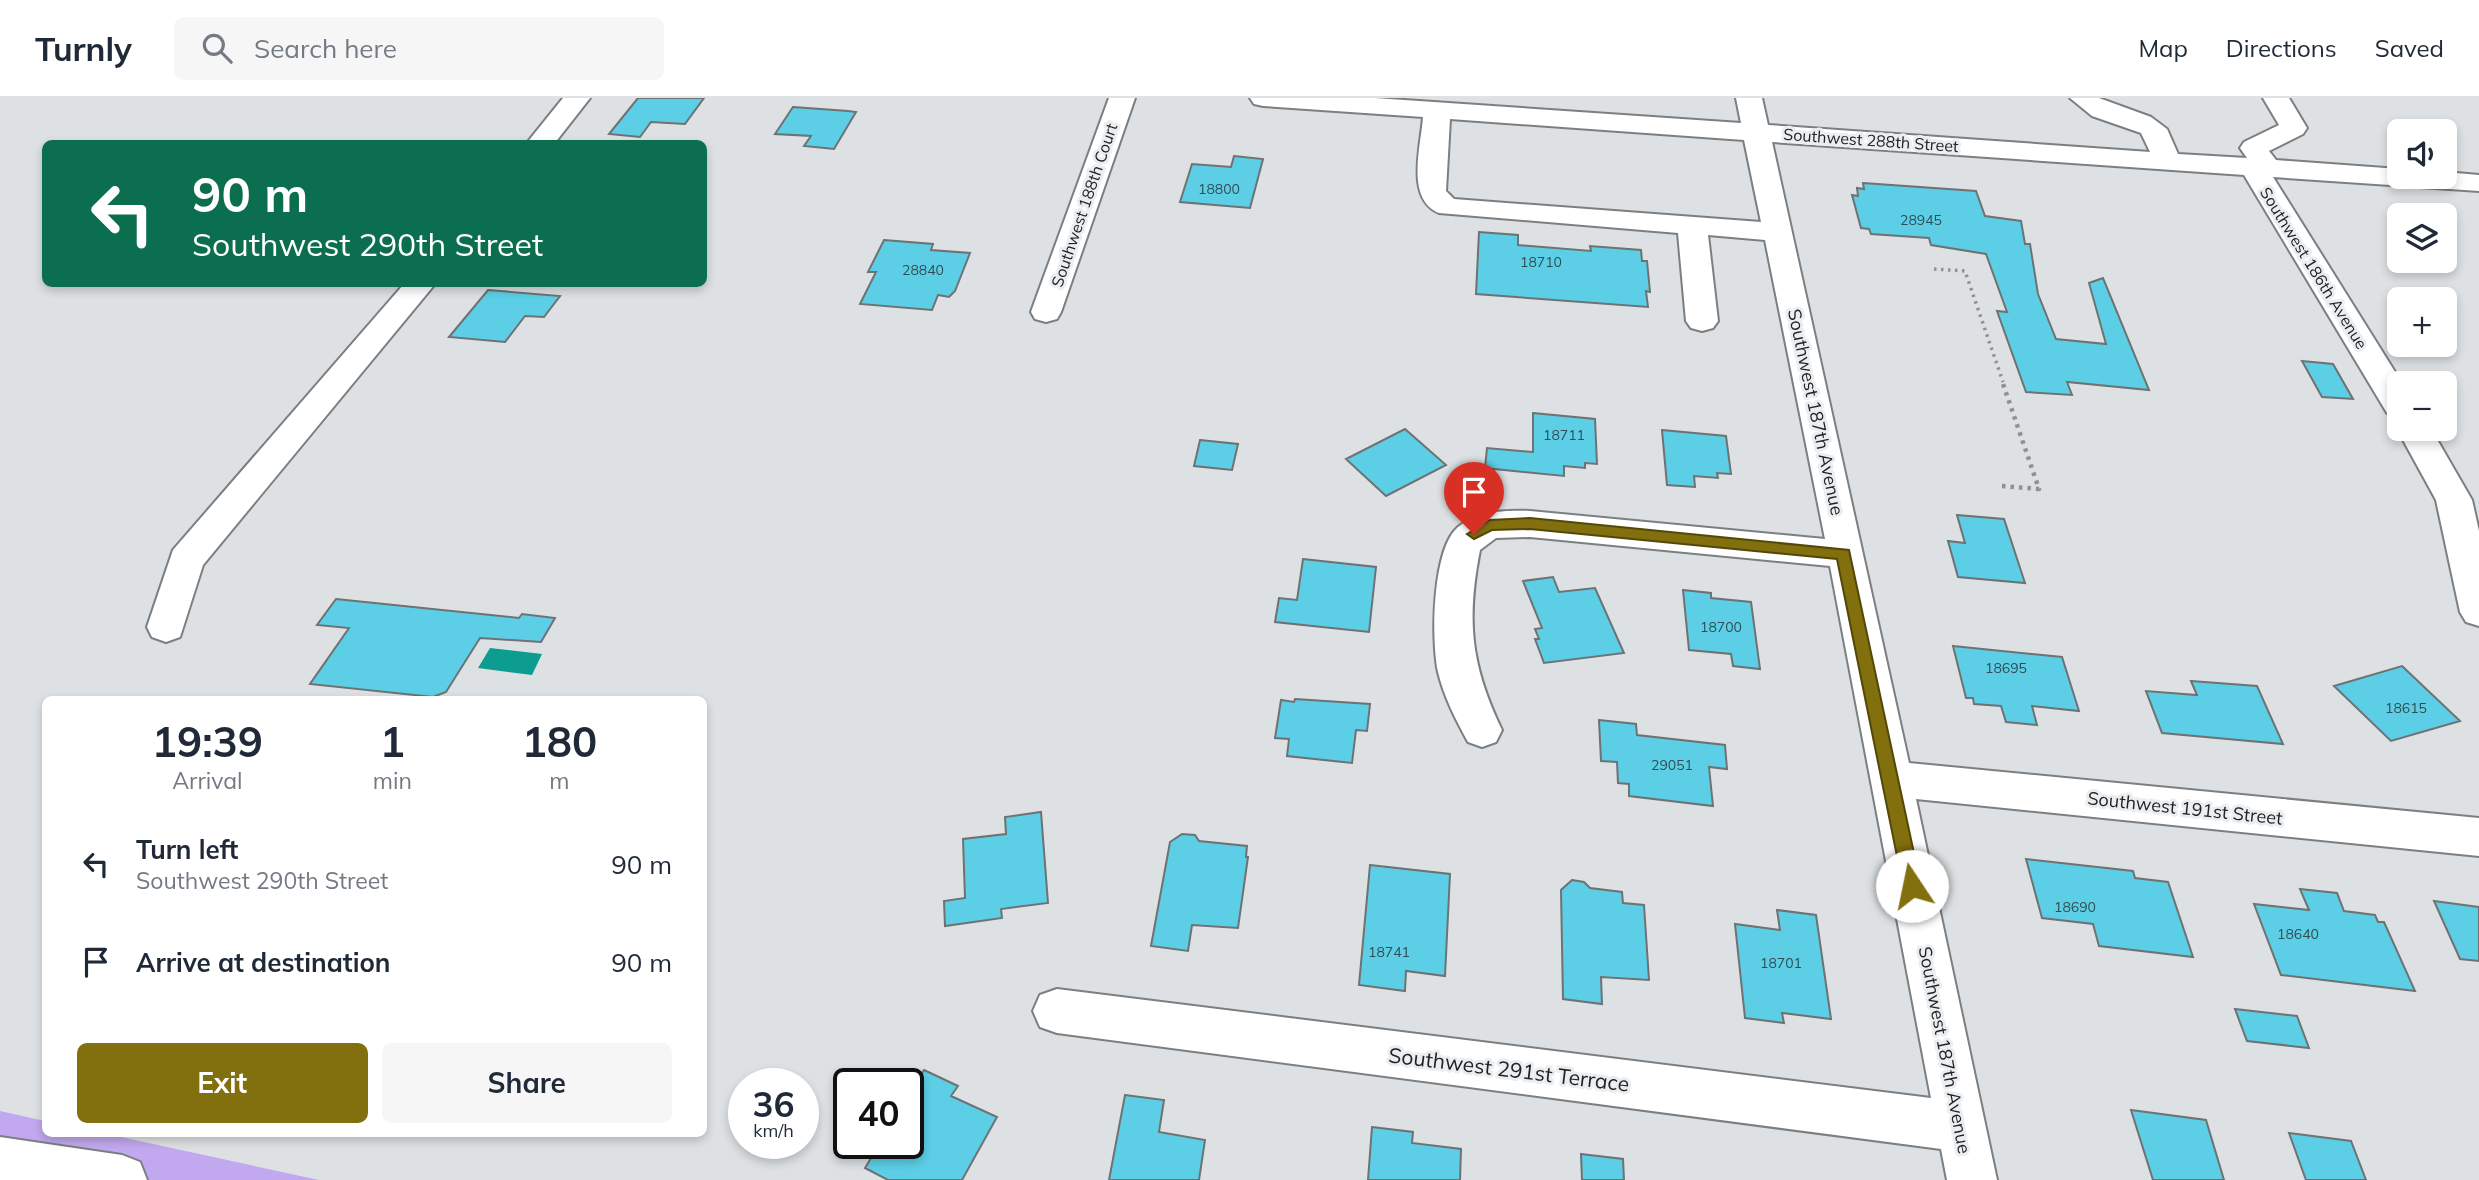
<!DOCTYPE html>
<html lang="en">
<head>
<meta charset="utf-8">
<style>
	:root { --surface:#fff; --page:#f6f6f7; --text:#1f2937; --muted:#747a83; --line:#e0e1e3; --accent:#826f0e }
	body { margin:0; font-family:Mulish,sans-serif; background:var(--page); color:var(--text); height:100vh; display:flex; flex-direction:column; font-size:26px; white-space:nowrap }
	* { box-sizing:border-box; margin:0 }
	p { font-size:23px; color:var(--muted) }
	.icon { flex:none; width:38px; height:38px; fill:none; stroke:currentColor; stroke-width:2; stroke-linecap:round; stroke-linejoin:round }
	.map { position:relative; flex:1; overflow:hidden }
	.side { position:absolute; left:42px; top:598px; width:665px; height:441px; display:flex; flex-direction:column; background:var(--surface); border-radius:10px; box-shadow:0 4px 10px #0003 }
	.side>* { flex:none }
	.banner { position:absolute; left:42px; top:42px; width:665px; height:147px; border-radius:10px; box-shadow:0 4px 10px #0003; background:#0b6e4f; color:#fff; overflow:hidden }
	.fabs { position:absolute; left:2387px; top:21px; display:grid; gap:14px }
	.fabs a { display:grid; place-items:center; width:70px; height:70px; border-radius:10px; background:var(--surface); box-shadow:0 4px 10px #0003; font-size:35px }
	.speed { position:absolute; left:728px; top:970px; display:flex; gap:14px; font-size:35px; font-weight:700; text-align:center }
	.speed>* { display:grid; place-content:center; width:91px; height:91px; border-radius:50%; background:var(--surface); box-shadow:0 4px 10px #0003; line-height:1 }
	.speed small { font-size:18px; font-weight:400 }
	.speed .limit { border:4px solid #111; border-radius:10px; background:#fff; color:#111 }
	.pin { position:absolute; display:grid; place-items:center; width:60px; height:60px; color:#fff; margin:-72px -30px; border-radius:50% 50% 50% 0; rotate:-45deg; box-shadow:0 0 7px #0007 }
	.pin .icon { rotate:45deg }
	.me { position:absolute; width:77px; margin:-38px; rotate:349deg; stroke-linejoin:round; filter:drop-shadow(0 0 5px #0008) }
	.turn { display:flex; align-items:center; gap:24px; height:147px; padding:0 35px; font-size:32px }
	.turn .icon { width:91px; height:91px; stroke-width:2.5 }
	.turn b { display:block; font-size:49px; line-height:60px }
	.eta { display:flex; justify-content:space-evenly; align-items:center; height:119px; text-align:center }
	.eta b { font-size:42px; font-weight:700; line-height:49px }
	.primary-button { display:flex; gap:14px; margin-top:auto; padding:14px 35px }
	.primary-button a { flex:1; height:80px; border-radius:10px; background:var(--accent); color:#fff; font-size:28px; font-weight:700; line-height:80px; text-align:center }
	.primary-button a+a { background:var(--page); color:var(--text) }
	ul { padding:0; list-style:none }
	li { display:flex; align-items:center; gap:21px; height:98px; padding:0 35px }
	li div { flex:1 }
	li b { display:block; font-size:26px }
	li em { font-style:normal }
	header { display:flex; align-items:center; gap:42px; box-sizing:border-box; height:98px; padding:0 35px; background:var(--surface); border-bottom:2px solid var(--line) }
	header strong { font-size:33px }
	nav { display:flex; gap:38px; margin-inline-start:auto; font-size:24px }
	.search { width:490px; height:63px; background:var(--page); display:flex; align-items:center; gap:18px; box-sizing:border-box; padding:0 24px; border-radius:10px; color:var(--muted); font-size:26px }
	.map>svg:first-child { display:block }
</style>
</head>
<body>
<header>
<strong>Turnly</strong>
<div class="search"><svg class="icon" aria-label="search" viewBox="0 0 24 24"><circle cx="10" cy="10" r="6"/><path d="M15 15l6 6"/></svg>Search here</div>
<nav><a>Map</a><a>Directions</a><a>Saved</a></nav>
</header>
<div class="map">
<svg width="2479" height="1082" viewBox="0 0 2479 1082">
	<rect width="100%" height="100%" fill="#dde1e3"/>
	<path fill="#c2a8ee" d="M0 1013 45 1023 46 1036H107L319 1082H0Z"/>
	<path fill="#0d9d90" d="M490 550 542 556 532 577 478 570Z"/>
	<path fill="#5ccfe7" stroke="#6e7273" stroke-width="2" d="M638 0H704L685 26 651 24 640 39 609 36Z
		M793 9 848 13 856 14 834 51 804 48 811 38 775 36Z
		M1234 58 1263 61 1250 110 1180 104 1192 66 1231 69Z
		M1863 85 1976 93 1985 118 2021 123 2025 146H2030L2038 196 2056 241 2106 246 2089 185 2103 180 2149 292 2067 284 2072 297 2026 294 1997 213 2007 214 1986 156 1931 147 1929 140 1871 136 1869 131 1861 130 1852 97 1858 98 1857 90 1864 91Z
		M1479 134 1518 137V147L1591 153 1590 148 1641 152 1642 163H1647L1650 194 1646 193 1648 209 1476 196Z
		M884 142 933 146 931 152 970 155 955 193 949 199 938 197 932 212 860 206 876 174H868Z
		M488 192 560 198 544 219 525 218 505 244 449 239Z
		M2302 263 2333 266 2353 301 2322 299Z
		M1533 315 1595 321 1597 366 1585 365V370L1564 368V378L1485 370 1487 350 1533 354Z
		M1405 331 1446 367 1386 398 1346 361Z
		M1662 332 1726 338 1731 376 1717 375 1718 380 1694 378 1695 389 1667 387Z
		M1200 342 1238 346 1232 372 1194 368Z
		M1957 417 2004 421 2025 485 1958 479 1948 443 1965 445Z
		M1303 461 1376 469 1369 534 1275 524 1279 500 1297 502Z
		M1553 479 1559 494 1595 490 1624 555 1544 565 1535 541H1539L1535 531 1542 530 1523 483Z
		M1683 492 1711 495V500L1751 504 1760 571 1733 568 1731 556 1689 552Z
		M336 501 519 520 522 516 555 520 541 544 480 540 446 594 433 599 310 586 349 530 317 527Z
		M1953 548 2062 559 2079 613 2032 608 2037 627 2006 624 2001 608 1974 606 1973 600H1966Z
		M2402 568 2460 623 2391 643 2334 588Z
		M2191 583 2257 588 2283 646 2162 635 2146 593 2197 597Z
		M1295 601 1370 606 1367 633 1356 632 1352 665 1287 658 1289 641 1275 640 1281 602 1294 604Z
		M1599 622 1636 626 1637 637 1725 647 1727 671 1709 669 1713 708 1629 698V686L1618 685 1617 664 1601 663Z
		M1041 714 1048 805 1001 811 1002 820 945 828 944 803 965 800 963 741 1006 736 1005 719Z
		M1182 736 1195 737 1199 743 1247 748 1246 759H1248L1238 830 1192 827 1188 853 1151 848 1170 744Z
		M2026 761 2133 773 2135 780 2168 784 2193 859 2099 848 2093 826 2042 820Z
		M1370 767 1450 776 1445 878 1406 873 1405 893 1359 887Z
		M1572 782 1584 784 1590 790 1622 794 1623 805 1644 807 1649 882 1601 879 1602 906 1563 901 1561 792Z
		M2300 791 2337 795 2344 813 2375 817 2378 824H2384L2415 893 2281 877 2254 806 2309 812Z
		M2434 803 2479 809V863L2460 861Z
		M1777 812 1816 817 1831 921 1782 915 1784 925 1745 920 1735 826 1780 832Z
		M2235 911 2297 918 2309 950 2247 943Z
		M924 972 958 988 951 998 997 1019 962 1082H888L865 1070 880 1045H908V999Z
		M1125 997 1164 1002 1159 1034 1205 1042 1199 1082H1109Z
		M2131 1012 2206 1022 2224 1082H2153Z
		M1372 1029 1413 1034 1412 1045 1461 1051 1460 1082H1368Z
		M2289 1035 2351 1043 2366 1082H2306Z
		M1581 1056 1623 1061 1624 1082H1582Z"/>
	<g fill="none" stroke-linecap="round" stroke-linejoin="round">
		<defs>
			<path id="minor" d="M563 0H590L554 46H526Z
				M1109 0H1135L1061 214 1057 221 1046 224 1035 221 1031 214Z
				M1250 0H1375L1741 25 1736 0H1762L1768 27 2150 54 2141 35 2092 18 2070 0H2099L2151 19 2167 31 2178 56 2247 60 2240 50 2244 44 2279 27 2263 0H2289L2307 30 2303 36 2269 53 2276 62 2399 71V79H2445V74L2479 77V93L2273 79 2402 285H2399V318L2387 315 2244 77 1772 44 1909 665 2479 720V758L1916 701 1997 1082H1947L1941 1051 1057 935 1040 929 1033 913 1040 897 1057 891 1931 1000 1830 468 1530 439 1496 440 1480 452C1466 523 1471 568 1502 632L1496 644 1482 649 1468 644C1456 622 1444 599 1438 574 1431 543 1432 451 1458 429 1477 413 1506 412 1530 413L1825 441 1765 142 1708 137 1718 223 1713 230 1702 233 1691 230 1686 223 1678 135 1439 115C1405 101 1421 48 1423 19L1263 8 1254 6ZM1450 21 1744 42 1761 124 1454 101 1446 93Z
				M404 186H435L203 467 180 539 166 544 152 539 147 529 173 452Z
				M2399 328V331H2431L2472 402 2479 433V528L2466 524 2460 514 2436 402 2397 331Z
				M0 1039 122 1057 140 1064 147 1082H0Z"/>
		</defs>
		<use href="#minor" stroke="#7c7f82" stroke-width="4"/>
		<path stroke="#8f9293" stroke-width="3.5" stroke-dasharray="2.5 4.5" stroke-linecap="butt" d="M1934 171 1965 173 2003 284"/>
		<path stroke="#8f9293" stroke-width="4.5" stroke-dasharray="3.5 5" stroke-linecap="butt" d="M2002 388 2039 391 2002 283"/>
		<use href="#minor" fill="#fff" fill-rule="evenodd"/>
	</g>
	<path fill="#826f0e" stroke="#544809" stroke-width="2" d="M1530 420 1849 452 1921 788 1919 794 1912 796 1906 794 1903 788 1837 461 1530 431 1492 432 1474 441 1467 436 1490 422Z"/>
	<g text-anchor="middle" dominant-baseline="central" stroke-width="6" stroke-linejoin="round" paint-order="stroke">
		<g font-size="14" fill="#304d54">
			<text x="1219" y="91">18800</text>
			<text x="1921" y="122">28945</text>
			<text x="1541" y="164">18710</text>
			<text x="923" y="172">28840</text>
			<text x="1564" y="337">18711</text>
			<text x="1721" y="529">18700</text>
			<text x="2006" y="570">18695</text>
			<text x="2406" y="610">18615</text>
			<text x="1672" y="667">29051</text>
			<text x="2075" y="809">18690</text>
			<text x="2298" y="836">18640</text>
			<text x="1389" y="854">18741</text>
			<text x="1781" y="865">18701</text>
		</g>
		<g font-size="16" fill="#212223" stroke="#eaeef1">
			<text transform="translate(1871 42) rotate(4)">Southwest 288th Street</text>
			<text transform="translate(1084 107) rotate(-71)">Southwest 188th Court</text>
			<text transform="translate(2314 170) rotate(58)">Southwest 186th Avenue</text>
		</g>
		<g font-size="18" fill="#212223" stroke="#eaeef1">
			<text transform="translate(1816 314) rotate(78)">Southwest 187th Avenue</text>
			<text transform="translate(2185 710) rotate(6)">Southwest 191st Street</text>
			<text transform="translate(1945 952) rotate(79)">Southwest 187th Avenue</text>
		</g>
		<g font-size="21" fill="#212223" stroke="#eaeef1">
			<text transform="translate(1509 971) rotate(7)">Southwest 291st Terrace</text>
		</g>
	</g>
</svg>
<div class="fabs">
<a><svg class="icon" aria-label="sound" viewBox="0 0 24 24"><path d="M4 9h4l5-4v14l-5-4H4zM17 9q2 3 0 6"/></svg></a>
<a><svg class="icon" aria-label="layers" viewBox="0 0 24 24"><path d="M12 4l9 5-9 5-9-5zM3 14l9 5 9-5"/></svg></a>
<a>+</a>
<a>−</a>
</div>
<div class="speed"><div>36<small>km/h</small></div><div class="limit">40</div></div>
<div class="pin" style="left:1474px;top:436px;background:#d93025"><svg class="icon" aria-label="arrive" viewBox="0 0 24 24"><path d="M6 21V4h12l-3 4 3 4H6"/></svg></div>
<svg class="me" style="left:1912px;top:788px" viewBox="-20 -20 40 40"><circle r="19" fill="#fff"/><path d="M0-13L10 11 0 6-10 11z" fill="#826f0e"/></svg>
<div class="banner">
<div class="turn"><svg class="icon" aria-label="left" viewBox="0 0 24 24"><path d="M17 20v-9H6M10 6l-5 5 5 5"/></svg><div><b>90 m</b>Southwest 290th Street</div></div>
</div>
<section class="side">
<div class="eta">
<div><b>19:39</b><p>Arrival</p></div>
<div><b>1</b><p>min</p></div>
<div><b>180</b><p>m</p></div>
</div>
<ul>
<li><svg class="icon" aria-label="left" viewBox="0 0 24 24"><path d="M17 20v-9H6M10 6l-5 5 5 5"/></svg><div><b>Turn left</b><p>Southwest 290th Street</p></div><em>90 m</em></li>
<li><svg class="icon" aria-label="arrive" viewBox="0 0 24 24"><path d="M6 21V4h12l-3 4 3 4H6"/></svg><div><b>Arrive at destination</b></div><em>90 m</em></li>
</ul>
<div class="primary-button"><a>Exit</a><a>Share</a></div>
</section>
</div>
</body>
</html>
